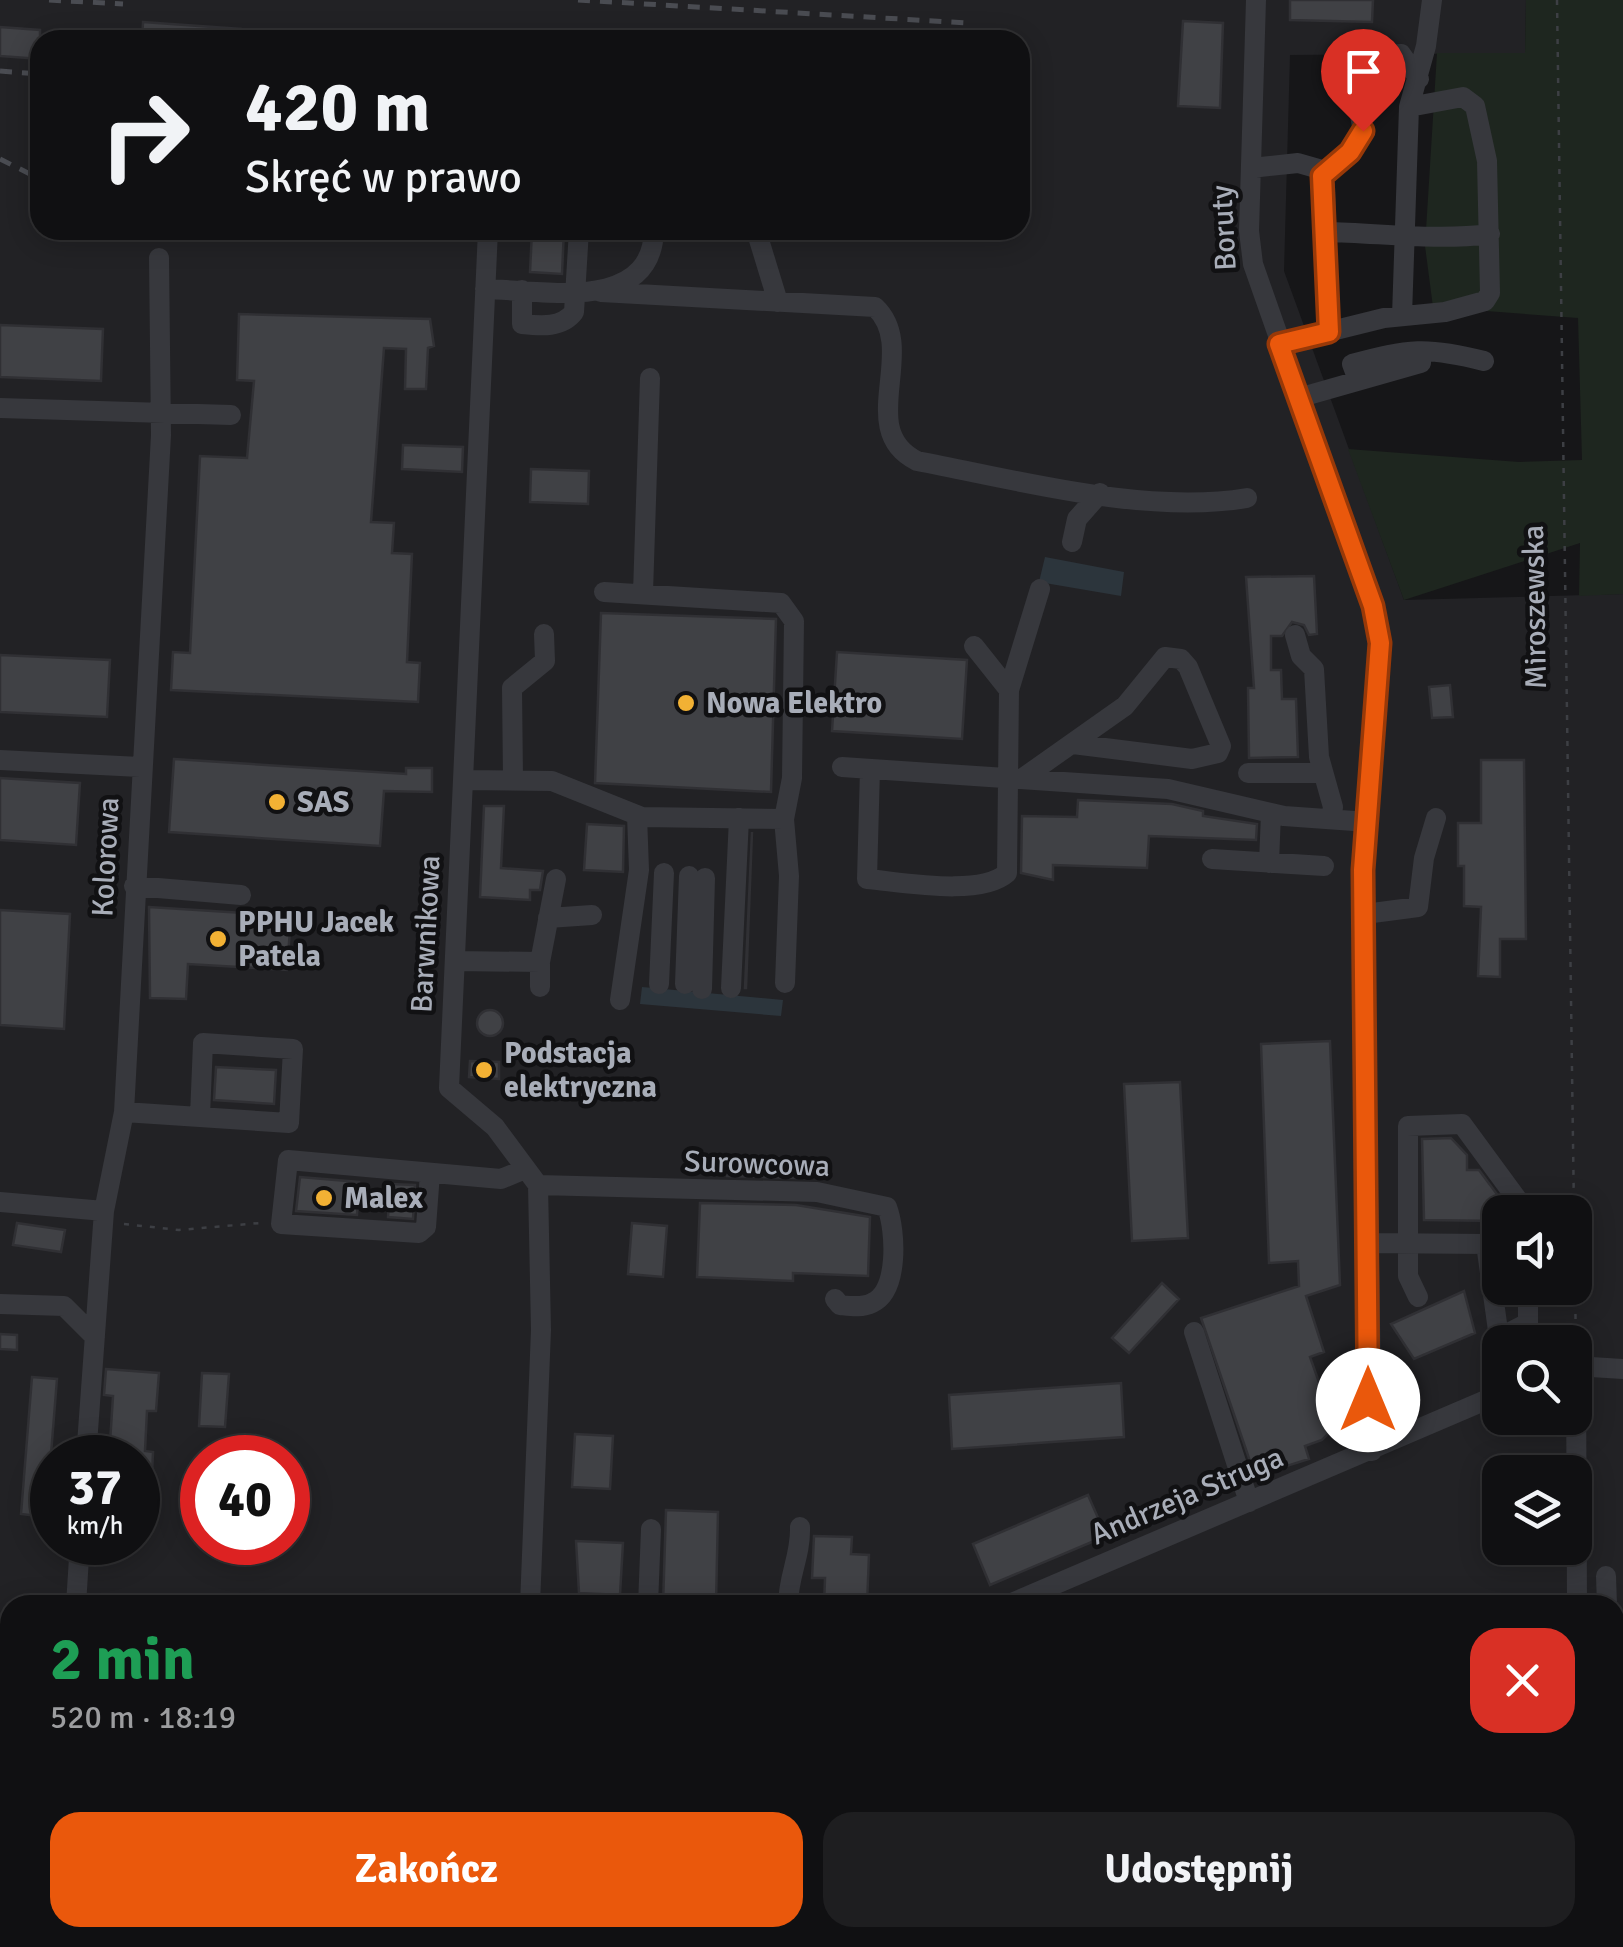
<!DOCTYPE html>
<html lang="pl">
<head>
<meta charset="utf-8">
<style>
	:root { --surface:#101012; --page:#1e1e20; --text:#f1f3f6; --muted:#9c9d9f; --line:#303032; --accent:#ea580c }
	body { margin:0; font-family:Signika,sans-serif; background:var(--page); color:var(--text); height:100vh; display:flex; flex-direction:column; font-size:38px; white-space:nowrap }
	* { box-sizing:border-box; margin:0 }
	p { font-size:32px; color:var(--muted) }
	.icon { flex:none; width:55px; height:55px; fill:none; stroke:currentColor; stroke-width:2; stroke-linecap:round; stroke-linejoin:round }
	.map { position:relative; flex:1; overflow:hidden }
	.sheet { position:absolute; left:0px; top:1595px; width:1625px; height:352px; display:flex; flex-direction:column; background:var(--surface); border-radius:30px 30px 0 0; box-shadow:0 5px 25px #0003,0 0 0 2px var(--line) }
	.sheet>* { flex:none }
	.banner { position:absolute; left:30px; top:30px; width:1000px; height:210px; border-radius:30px; box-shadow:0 5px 25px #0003,0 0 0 2px var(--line); background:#101012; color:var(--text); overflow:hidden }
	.controls { position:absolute; left:1482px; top:1195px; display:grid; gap:20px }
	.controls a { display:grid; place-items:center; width:110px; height:110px; border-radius:20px; background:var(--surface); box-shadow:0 5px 25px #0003,0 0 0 2px var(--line); font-size:50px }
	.speed { position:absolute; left:30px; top:1435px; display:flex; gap:20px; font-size:50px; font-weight:700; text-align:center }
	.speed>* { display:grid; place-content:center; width:130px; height:130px; border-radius:50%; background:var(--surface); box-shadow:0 5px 25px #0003,0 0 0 2px var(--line); line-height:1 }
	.speed small { font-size:25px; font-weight:400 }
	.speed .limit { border:15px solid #d22; background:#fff; color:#111 }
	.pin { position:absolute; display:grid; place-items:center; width:85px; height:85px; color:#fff; margin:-102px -42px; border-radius:50% 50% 50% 0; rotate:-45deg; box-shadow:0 0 10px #0007 }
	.pin .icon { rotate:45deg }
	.me { position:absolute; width:110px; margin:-55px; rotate:0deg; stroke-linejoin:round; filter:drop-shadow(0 0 8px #0008) }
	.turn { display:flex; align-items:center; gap:35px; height:210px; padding:0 50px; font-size:45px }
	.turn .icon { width:130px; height:130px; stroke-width:2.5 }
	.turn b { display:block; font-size:70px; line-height:85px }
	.round { display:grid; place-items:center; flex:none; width:105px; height:105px; border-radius:30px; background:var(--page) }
	.head { display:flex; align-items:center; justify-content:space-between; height:170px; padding:0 50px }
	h1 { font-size:60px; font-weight:800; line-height:75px; color:#1e9e55 }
	.primary-button { display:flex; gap:20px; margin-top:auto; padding:20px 50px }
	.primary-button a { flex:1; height:115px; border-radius:30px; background:var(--accent); color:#fff; font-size:40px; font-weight:800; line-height:115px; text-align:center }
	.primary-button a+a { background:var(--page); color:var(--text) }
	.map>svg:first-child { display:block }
</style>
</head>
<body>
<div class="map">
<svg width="1623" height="1947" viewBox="0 0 1623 1947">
	<rect width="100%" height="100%" fill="#161618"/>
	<path fill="#222225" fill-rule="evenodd" d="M0 0H1526L1525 53 1290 55 1284 271 1404 600 1623 594V1947H0ZM40 40H1020V230H40ZM1500 1212H1575V1288H1500ZM1500 1342H1575V1418H1500ZM52 1458H138V1542H52ZM202 1458H288V1542H202ZM1500 1472H1575V1548H1500ZM10 1605H1615V1938H10Z"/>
	<path fill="#1e261f" d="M1526 0H1623V594L1579 596 1580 543 1404 600 1348 449 1519 462 1582 460 1578 318 1433 307 1425 246 1437 53H1525Z"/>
	<path fill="#2c353c" d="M1045 557 1124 572 1121 596 1039 582Z
		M642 987 783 1000 781 1016 640 1004Z
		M1623 1780V1859L1615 1857V1782Z"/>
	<path fill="#404145" stroke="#303034" stroke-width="2.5" d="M1290 0H1373L1372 22 1290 20Z
		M1183 21 1223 23 1220 108 1178 106Z
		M143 22 241 29V40H142Z
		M0 27 40 30V59L0 56Z
		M532 230H564L562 274 530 272Z
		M239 314 430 319 434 346 428 348 426 389H405L406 349 384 348 371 522 394 523 392 553 412 554 407 662 420 663 418 702 171 690 173 652 190 653 200 456 247 458 254 381 237 380Z
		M0 325 103 329 101 381 0 377Z
		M403 445 463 447 462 472 402 469Z
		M531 469 589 471 588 504 530 502Z
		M1314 576 1317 634 1309 635 1304 625 1292 622 1282 636H1271V670H1281L1282 699H1296L1298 757 1249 758 1248 688H1254L1246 577Z
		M601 613 776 619 771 792 595 783Z
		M837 652 967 660 962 739 832 731Z
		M0 655 110 660 107 717 0 712Z
		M1450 685 1453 717 1432 718 1429 687Z
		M174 759 406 774V768H432V792L384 791 380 846 169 832Z
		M1481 760H1524L1526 939H1500V977L1478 976 1481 907 1464 906V866H1458V823H1481Z
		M0 778 80 783 76 845 0 840Z
		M1078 800 1172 804 1203 811V816L1257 824 1256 840 1149 836 1147 868 1053 865V880L1021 873 1022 816 1077 817Z
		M484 806H504L501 868 543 871 540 890H530V900L480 897Z
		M587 824 624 826 623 872 584 870Z
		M752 832 746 988H745Z
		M149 907 291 916 287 970 188 964 186 999 150 998Z
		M0 910 70 914 64 1029 0 1025Z
		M477 1023a13 13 0 1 1 26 0a13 13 0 1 1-26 0Z
		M1330 1041 1340 1285 1306 1296 1324 1352 1310 1357 1335 1427 1322 1440 1305 1446 1309 1459 1255 1476 1201 1318 1299 1286 1298 1261 1269 1263 1261 1044Z
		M470 1061 499 1062V1079L469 1077Z
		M216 1067 276 1070 274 1104 214 1100Z
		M1180 1082 1188 1238 1132 1241 1124 1084Z
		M1451 1138 1467 1155V1170H1479L1505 1205 1507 1212H1500L1499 1221 1424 1220 1422 1139Z
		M728 1155 797 1159V1178L727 1176Z
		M300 1177 359 1182 357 1215 296 1211Z
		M390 1184 415 1185 413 1219 388 1217Z
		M700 1203 796 1205 870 1217 868 1276 793 1273V1281L697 1277Z
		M17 1223 65 1230 61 1252 13 1245Z
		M632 1223 667 1226 663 1277 628 1274Z
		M1162 1283 1179 1299 1129 1353 1112 1338Z
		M1464 1291 1475 1333 1414 1359 1391 1324Z
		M0 1334 17 1335V1350L0 1349Z
		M106 1369 159 1373 156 1411H147L145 1451 153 1452 152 1476 138 1475V1458H109L113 1396 104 1395Z
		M202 1373 229 1374 225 1427 199 1426Z
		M32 1377 57 1379 46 1517 21 1514Z
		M1121 1383 1124 1437 952 1449 949 1395Z
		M575 1434 613 1436 610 1489 572 1487Z
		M1088 1495 1106 1536 990 1585 973 1544Z
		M666 1510 718 1512 716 1605H663Z
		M814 1536 852 1537 851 1554 869 1555 867 1605H824L825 1578H812Z
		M576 1541 623 1543 620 1595 579 1593Z"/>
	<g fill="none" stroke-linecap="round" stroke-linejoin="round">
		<path stroke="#3d3f44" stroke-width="2.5" stroke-dasharray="5 8" stroke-linecap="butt" d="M1557 0 1574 1212
			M124 1224 179 1230 260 1223
			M1575 1288 1576 1346
			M246 1944 261 1938"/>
		<path stroke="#37383d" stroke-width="20" d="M1256 0 1249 231 1253 264 1373 606 1380 643 1363 870 1372 1451
			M1251 168 1298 163 1319 169 1325 186 1329 332
			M1322 177 1350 151 1363 131 1353 79 1360 58 1401 54 1419 79
			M488 230 449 1088 495 1127 538 1185 541 1330 530 1605
			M756 230 778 302
			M1326 232C1381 233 1436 241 1490 234
			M485 289C542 290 652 314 654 230
			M522 290V324C541 326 562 328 574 312L579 230
			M601 292 875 307C920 349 854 430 917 461 1018 480 1145 515 1247 498
			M1402 316 1409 107 1426 46 1432 0
			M1279 344 1384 318 1445 312 1485 301 1490 293 1487 161 1475 106 1463 97 1409 107
			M1358 380 1352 364C1409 349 1426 346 1484 361
			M1298 398 1421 363
			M0 408 231 415
			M1072 542 1077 519 1100 493
			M643 593 650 378
			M1295 635 1301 656 1314 669 1319 757 1333 807 1331 819
			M974 646 1009 690
			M0 760 140 767
			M842 767 1168 789 1284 816 1368 822
			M870 769 867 879C902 882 980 897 1007 873L1009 690 1040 589
			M1248 773H1322
			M513 778 512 688 545 661 544 634
			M1023 778 1125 706 1165 657 1181 659 1188 667 1221 746 1218 753 1192 759 1073 744
			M464 780 552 781 642 817 784 819 792 778 794 621 781 603 604 592
			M784 819 789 876 785 983
			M1212 859 1324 866
			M1269 863 1271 813
			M134 886 241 895
			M1365 914 1418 907 1424 858 1436 818
			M548 918 592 915
			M455 961 540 962V987
			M540 962 556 879
			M659 984 664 873
			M685 984 689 876
			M731 988 739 818
			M702 989 705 878
			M620 1000 639 870 637 815
			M124 1112 289 1123 293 1049 203 1043 200 1116
			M430 1173 426 1227 419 1233 281 1224 288 1160 501 1179 525 1169
			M538 1185 817 1192 887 1207C896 1231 899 1291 872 1303 862 1308 850 1306 840 1305L835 1299
			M0 1202 104 1211
			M1367 1243 1486 1244 1500 1345
			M1418 1297 1408 1276V1126L1462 1124 1517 1199 1521 1212
			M0 1304 64 1306 95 1337
			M1194 1332 1249 1502
			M1497 1339 1528 1323V1288
			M1575 1366 1623 1369
			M1576 1366 1577 1605
			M86 1458 104 1211 124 1112 161 435 159 258
			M1606 1576 1607 1605
			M76 1605 80 1542
			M648 1605 651 1529
			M788 1605C788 1576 801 1556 800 1527
			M1007 1605 1500 1394
			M0 1677 3 1685 10 1688
			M0 1713 10 1734
			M1615 1737 1623 1736
			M0 1833 10 1829
			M0 1866 10 1862
			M0 1920 10 1947
			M457 1938 461 1947
			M774 1938 775 1947
			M1564 1938 1565 1947
			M51 1947V1938
			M205 1947 227 1938"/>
		<path stroke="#4a4c52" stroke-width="5" stroke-dasharray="12 10" stroke-linecap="butt" d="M49 0 123 4
			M578 0 968 23
			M0 71 40 74
			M0 159 40 179
			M146 230H147"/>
	</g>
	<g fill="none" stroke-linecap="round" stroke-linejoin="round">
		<defs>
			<path id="route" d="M1363 131 1350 152 1322 176 1329 332 1279 344 1373 606 1380 643 1363 870 1368 1400"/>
		</defs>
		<use href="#route" stroke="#983908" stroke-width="25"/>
		<use href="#route" stroke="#ea580c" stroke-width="18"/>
	</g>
	<g fill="#f2b134" stroke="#111113" stroke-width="4">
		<circle cx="686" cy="703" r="10"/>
		<circle cx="277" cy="802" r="10"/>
		<circle cx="218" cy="939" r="10"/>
		<circle cx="484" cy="1070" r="10"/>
		<circle cx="324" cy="1198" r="10"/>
	</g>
	<g text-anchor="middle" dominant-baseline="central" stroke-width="9" stroke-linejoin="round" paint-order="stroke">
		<g font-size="30" fill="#a8adb8" stroke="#111113">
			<text transform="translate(1224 228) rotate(-93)">Boruty</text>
			<text transform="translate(1535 607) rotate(-91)">Miroszewska</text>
			<text transform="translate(106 857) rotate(-87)">Kolorowa</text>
			<text transform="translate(426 934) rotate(-87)">Barwnikowa</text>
			<text transform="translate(757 1164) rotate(2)">Surowcowa</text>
			<text transform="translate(1187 1496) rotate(-23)">Andrzeja Struga</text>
		</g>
		<g font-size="30" font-weight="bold" fill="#a8adb8" stroke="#111113" text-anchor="start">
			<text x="706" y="703">Nowa Elektro</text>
			<text x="297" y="802">SAS</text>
			<text x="238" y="922">PPHU Jacek<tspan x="238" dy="34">Patela</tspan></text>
			<text x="504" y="1053">Podstacja<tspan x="504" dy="34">elektryczna</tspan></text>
			<text x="344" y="1198">Malex</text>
		</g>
	</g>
</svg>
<div class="controls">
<a><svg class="icon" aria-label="sound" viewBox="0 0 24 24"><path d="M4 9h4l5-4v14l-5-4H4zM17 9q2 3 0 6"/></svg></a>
<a><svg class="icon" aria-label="search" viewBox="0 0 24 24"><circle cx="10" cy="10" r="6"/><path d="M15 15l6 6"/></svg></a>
<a><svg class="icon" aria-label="layers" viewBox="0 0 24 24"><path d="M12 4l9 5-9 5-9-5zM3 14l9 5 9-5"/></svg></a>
</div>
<div class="speed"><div>37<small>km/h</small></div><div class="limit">40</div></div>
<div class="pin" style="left:1363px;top:131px;background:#d93025"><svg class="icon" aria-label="arrive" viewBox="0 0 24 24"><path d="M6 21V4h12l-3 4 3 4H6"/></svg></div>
<svg class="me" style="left:1368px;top:1400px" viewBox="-20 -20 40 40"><circle r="19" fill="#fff"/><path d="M0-13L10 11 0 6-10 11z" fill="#ea580c"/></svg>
<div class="banner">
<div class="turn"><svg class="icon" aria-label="right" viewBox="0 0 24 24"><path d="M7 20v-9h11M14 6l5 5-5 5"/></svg><div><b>420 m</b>Skręć w prawo</div></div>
</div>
<section class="sheet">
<div class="head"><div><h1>2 min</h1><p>520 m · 18:19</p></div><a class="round" style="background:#d93025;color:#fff"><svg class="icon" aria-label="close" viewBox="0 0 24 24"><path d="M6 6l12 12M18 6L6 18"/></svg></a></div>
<div class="primary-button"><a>Zakończ</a><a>Udostępnij</a></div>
</section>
</div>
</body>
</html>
